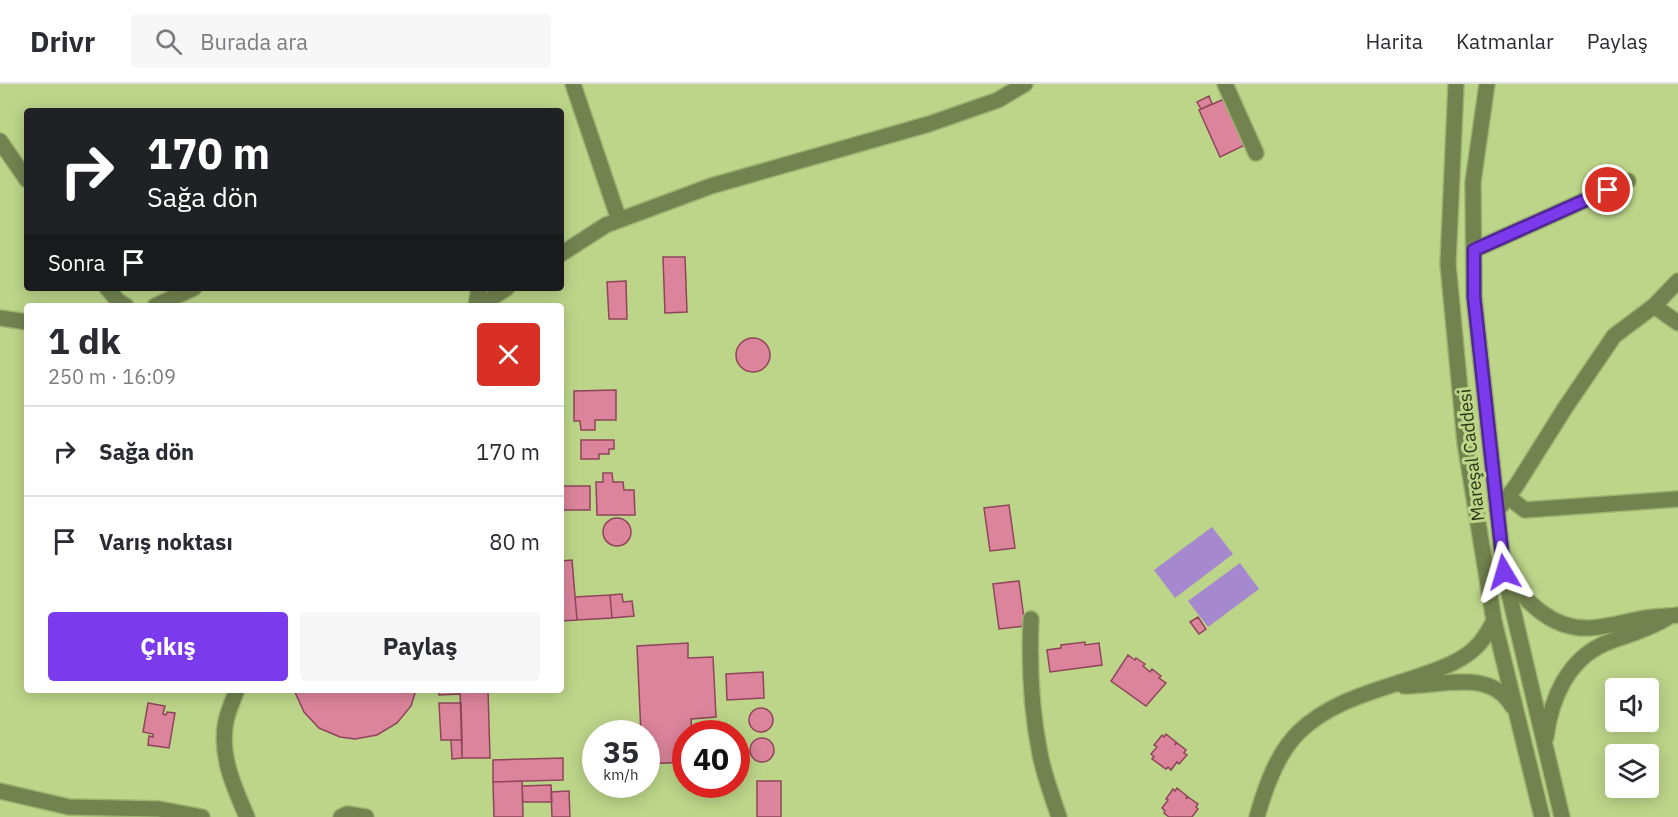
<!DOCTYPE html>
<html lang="tr">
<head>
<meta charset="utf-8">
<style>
	:root { --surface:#fff; --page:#f7f7f7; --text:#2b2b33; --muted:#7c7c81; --line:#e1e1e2; --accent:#7c3aed }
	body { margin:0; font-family:"IBM Plex Sans",sans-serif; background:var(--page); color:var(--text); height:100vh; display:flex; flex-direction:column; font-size:22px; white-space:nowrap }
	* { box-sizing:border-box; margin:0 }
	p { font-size:20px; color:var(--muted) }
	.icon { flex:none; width:33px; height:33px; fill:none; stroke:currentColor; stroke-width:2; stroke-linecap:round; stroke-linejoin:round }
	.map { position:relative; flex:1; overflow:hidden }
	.sheet { position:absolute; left:24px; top:219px; width:540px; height:390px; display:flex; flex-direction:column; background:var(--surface); border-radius:6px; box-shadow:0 3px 15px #0003 }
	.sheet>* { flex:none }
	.guide { position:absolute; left:24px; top:24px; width:540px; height:183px; border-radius:6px; box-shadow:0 3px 15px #0003; background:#202124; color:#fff; overflow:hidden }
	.controls { position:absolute; left:1605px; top:594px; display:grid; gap:12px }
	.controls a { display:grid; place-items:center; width:54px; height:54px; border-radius:6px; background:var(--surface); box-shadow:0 3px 15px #0003; font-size:30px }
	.speed { position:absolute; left:582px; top:636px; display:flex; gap:12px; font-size:30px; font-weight:700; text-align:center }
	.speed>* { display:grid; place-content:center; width:78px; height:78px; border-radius:50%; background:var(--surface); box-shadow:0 3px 15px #0003; line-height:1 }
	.speed small { font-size:15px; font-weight:400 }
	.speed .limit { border:9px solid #d22; background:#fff; color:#111 }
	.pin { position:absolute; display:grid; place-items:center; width:51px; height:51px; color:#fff; margin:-26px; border:3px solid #fff; border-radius:50%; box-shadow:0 2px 6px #0007 }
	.me { position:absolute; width:66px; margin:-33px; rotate:353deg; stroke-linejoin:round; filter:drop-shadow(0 0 4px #0008) }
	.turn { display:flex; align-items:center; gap:21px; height:126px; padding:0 24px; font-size:27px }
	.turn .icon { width:78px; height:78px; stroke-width:2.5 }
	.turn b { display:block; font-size:42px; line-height:51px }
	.then { display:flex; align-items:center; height:57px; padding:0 24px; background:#0003; gap:12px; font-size:22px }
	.round { display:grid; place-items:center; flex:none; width:63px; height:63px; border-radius:6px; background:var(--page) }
	.summary { display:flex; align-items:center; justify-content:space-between; height:102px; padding:0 24px }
	h1 { font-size:36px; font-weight:700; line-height:45px }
	.button { display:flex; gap:12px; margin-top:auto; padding:12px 24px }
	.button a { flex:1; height:69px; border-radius:6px; background:var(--accent); color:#fff; font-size:24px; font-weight:700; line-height:69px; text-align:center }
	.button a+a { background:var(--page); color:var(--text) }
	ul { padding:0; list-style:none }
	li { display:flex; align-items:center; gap:18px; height:90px; padding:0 24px; border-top:2px solid var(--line) }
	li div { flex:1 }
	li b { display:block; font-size:22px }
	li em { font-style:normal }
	header { display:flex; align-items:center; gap:36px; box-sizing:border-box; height:84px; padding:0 30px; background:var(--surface); border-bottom:2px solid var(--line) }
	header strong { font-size:28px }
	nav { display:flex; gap:33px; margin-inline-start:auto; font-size:21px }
	.search { width:420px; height:54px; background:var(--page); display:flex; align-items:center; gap:15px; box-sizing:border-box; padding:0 21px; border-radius:6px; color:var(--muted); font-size:22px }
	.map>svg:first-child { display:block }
</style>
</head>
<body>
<header>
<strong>Drivr</strong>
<div class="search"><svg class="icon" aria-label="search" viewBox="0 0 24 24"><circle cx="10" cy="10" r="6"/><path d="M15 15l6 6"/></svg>Burada ara</div>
<nav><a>Harita</a><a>Katmanlar</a><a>Paylaş</a></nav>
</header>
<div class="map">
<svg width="1678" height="733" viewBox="0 0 1678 733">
	<rect width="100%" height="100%" fill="#bcd589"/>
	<path fill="#a688ce" d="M1212 443 1233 470 1175 514 1154 486Z
		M1240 479 1259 505 1208 543 1188 517Z"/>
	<path fill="#db849b" stroke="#8f455a" stroke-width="1.5" d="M1209 12 1212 20 1201 25 1197 18Z
		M1224 15 1245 61 1220 73 1199 26Z
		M663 173H685L687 228 665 229Z
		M626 197 627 235H609L607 198Z
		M736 271a17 17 0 1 1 34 0a17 17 0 1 1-34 0Z
		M616 306V336H595V346H581L580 337H574V307Z
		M581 356H614V365H609V370H599V375H581Z
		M603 389H612L613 398H623L624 406H634L635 431H597L596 398H603Z
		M561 402H590V426H561Z
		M1009 421 1015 464 990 467 984 424Z
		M603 448a14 14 0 1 1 28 0a14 14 0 1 1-28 0Z
		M572 476 577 536 561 537V477Z
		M1019 497 1025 542 999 545 993 500Z
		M622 510 623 518 632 517 634 532 612 534 610 511Z
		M610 511 612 534 577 536 575 513Z
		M1198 533 1206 545 1199 550 1190 538Z
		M1085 558V561L1099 559 1102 581 1050 588 1047 566 1061 564V561Z
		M688 559V574L713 573 716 633 691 635 692 650H686V678L646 680V650H641L637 562Z
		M1128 571 1135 576 1136 574 1145 580 1143 582 1150 588 1152 585 1161 592 1159 594 1166 599 1146 622 1111 597Z
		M763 588 764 614 727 616 726 590Z
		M294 606H416L411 622 397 639 377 651 355 655 340 653 319 644 304 628Z
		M439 606H460V610L439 611Z
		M460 606H488L490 674H462Z
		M148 619 165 622 163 630 166 631 167 628 175 629 169 664 148 661 149 652 153 653V650L143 648Z
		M439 619H461L462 656H441Z
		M749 636a12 12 0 1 1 24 0a12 12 0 1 1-24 0Z
		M1166 650 1176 658 1175 661 1177 659 1186 666 1184 669 1187 671 1179 680 1177 678 1171 686 1168 683 1166 685 1152 675 1154 673 1151 670 1157 663 1154 661 1162 651 1164 653Z
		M750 666a12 12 0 1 1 24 0a12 12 0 1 1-24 0Z
		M451 656H462V674L452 675Z
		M563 674V696L493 698V676Z
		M522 697 523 733H494L493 698Z
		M757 697H781V733H757Z
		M551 701 552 718H523L522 702Z
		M1177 704 1187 712 1186 715 1188 713 1198 720 1196 723 1198 725 1192 733H1169L1164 729 1165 727 1162 724 1168 716 1166 715 1173 705 1175 707Z
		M569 707 570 733H552L551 708Z"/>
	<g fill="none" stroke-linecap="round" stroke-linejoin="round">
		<defs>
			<path id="minor" d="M573 0 619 136
				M1225 0 1256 69
				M1456 0 1448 180 1465 359 1494 537 1542 733
				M1487 0 1473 98 1474 213 1504 488 1562 733
				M0 57 27 96
				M1474 166 1628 97
				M561 170 606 141 711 102 929 40 998 16 1025 0
				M107 204 118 217 126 222
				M155 222 194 204
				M476 222 479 204
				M479 222 507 204
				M1654 222 1678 239
				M0 234 27 238
				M1508 413 1525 426 1678 415
				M1497 427 1516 402 1565 324 1614 252 1654 222 1678 197
				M1507 492C1527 519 1553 546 1590 544 1609 543 1627 537 1646 534 1656 532 1667 533 1678 531
				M1031 535C1029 581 1031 626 1040 670 1044 691 1052 712 1059 733
				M1404 602C1439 602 1491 584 1512 622
				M237 606C233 616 228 627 226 637 219 671 234 703 247 733
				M1546 653C1551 614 1568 575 1606 559 1627 551 1648 546 1667 534
				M0 707 69 723 159 725 202 733
				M341 733 347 730 366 733
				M1257 733C1265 704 1277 669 1299 648 1334 614 1384 605 1428 589 1445 583 1463 576 1476 563 1484 556 1489 546 1494 537"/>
		</defs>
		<use href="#minor" stroke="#9db270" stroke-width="18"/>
		<use href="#minor" stroke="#72834f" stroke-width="15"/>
	</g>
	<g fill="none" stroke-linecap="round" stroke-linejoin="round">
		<defs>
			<path id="route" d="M1504 488 1474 213V166L1608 106"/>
		</defs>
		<use href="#route" stroke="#51269a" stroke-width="15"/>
		<use href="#route" stroke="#7c3aed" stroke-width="10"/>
	</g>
	<g text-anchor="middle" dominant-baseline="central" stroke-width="6" stroke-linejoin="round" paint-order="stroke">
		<g font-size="18" fill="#2d3618" stroke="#bcd589">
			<text transform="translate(1471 371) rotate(-96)">Mareşal Caddesi</text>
		</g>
	</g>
</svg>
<div class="controls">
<a><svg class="icon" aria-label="sound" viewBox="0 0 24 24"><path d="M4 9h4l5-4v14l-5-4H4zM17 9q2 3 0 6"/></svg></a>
<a><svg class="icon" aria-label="layers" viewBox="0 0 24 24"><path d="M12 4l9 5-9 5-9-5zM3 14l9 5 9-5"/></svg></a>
</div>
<div class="speed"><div>35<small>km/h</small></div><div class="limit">40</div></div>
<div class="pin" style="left:1608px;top:106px;background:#d93025"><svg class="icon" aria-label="arrive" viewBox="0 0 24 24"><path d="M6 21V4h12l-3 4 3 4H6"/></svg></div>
<svg class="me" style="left:1504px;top:488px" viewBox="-20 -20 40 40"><path d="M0-17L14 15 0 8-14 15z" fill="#7c3aed" stroke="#fff" stroke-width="4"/></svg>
<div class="guide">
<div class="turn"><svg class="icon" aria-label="right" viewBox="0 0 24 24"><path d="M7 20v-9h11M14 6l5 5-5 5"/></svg><div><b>170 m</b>Sağa dön</div></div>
<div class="then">Sonra<svg class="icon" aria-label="arrive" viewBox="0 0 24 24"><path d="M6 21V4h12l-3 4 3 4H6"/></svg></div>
</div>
<section class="sheet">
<div class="summary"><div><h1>1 dk</h1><p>250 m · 16:09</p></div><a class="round" style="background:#d93025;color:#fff"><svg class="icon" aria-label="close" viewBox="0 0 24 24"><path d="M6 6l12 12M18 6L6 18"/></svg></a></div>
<ul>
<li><svg class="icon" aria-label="right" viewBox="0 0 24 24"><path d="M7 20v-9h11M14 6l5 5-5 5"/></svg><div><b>Sağa dön</b></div><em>170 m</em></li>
<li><svg class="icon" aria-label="arrive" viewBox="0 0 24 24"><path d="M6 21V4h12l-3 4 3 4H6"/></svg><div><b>Varış noktası</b></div><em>80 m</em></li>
</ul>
<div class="button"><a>Çıkış</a><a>Paylaş</a></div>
</section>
</div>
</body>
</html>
